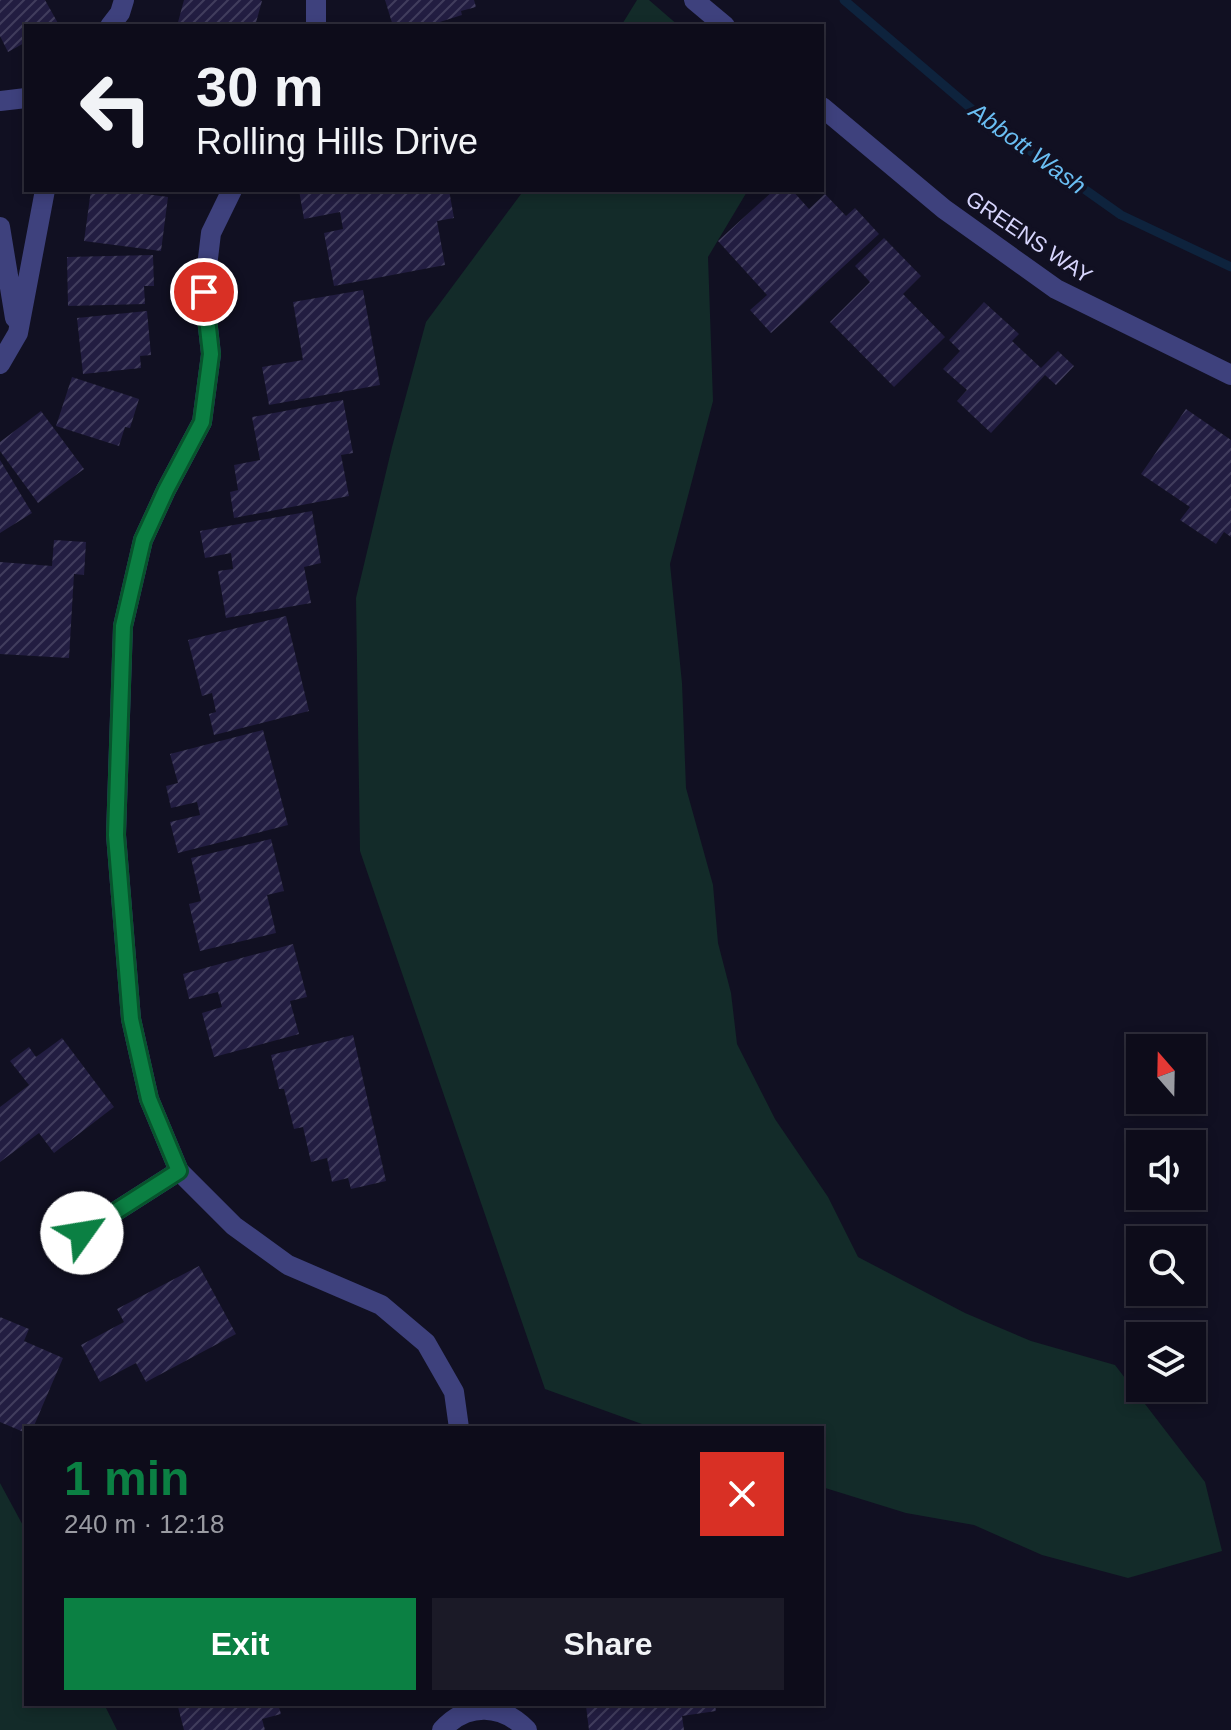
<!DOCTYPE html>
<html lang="en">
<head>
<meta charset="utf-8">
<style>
	:root { --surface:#0d0c1a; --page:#1b1a27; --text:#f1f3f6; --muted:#9a9ba2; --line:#2d2c39; --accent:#0b8043 }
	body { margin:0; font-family:Arial,sans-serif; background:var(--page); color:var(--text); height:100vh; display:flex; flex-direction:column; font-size:30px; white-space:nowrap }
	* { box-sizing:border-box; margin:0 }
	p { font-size:26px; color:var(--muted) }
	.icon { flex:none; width:44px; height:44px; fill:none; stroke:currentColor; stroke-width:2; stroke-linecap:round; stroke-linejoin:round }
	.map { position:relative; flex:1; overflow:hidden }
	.sheet { position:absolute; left:24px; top:1426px; width:800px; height:280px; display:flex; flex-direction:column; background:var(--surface); border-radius:0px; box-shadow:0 4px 12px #0003,0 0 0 2px var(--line) }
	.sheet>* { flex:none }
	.top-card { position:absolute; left:24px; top:24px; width:800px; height:168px; border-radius:0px; box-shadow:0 4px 12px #0003,0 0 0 2px var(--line); background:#0d0c1a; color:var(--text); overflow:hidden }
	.needle { width:52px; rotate:340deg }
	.tools { position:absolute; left:1126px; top:1034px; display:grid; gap:16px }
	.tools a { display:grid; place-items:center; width:80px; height:80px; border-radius:0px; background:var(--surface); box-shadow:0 4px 12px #0003,0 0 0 2px var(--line); font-size:40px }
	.pin { position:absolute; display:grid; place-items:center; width:68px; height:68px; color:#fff; margin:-34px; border:4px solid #fff; border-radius:50%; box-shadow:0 2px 8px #0007 }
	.me { position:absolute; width:88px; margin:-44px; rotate:58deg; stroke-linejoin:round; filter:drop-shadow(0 0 6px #0008) }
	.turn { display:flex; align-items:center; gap:28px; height:168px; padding:0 40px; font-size:36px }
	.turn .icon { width:104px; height:104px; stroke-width:2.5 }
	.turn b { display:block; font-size:56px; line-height:68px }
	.round { display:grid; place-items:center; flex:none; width:84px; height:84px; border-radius:0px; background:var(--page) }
	.summary { display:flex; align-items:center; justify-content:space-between; height:136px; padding:0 40px }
	h1 { font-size:48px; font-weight:800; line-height:60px; color:var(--accent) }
	.button { display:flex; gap:16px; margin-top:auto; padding:16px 40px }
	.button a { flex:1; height:92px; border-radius:0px; background:var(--accent); color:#fff; font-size:32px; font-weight:800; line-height:92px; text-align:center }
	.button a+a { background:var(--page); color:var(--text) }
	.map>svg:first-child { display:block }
</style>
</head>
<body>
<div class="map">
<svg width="1231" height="1730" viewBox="0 0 1231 1730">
	<defs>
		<pattern id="building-hatch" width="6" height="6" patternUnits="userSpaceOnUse" patternTransform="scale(2)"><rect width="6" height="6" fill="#221d41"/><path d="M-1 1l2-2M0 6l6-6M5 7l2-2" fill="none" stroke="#413d5d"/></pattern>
	</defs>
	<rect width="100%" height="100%" fill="#111022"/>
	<path fill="#132b29" d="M637 0H649L679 26H621Z
		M524 190H748L708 257 713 401 670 564 682 683 686 788 713 885 718 943 731 993 737 1044 775 1119 828 1197 858 1257 965 1313 1031 1341 1115 1365 1205 1482 1222 1551 1128 1578 1042 1555 974 1525 906 1513 822 1487V1428H653L545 1389 360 851 356 598 392 447 426 322Z
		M0 1483 26 1531V1704H104L117 1730H0Z"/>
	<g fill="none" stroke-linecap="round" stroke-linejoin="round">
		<path stroke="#0e233d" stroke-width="9" d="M844 0 974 111 1121 215 1231 267"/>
	</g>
	<path fill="url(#building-hatch)" d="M0 0H45L59 25 26 26V42L8 52 0 36Z
		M184 0H260L262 1 255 26H177Z
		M385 0H474L476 7 461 11 462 15 427 26H393Z
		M91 190H117L168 197 161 251 84 241Z
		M299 190H449L454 218 437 221 445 265 334 286 324 233 343 229 340 212 304 219Z
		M774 190H792L809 209 825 194 846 216 855 208 879 234 771 333 750 310 767 295 718 241Z
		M884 238 921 276 903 294 945 337 894 387 830 322 870 282 855 266Z
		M153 255 154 286H144L145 304 68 306 67 257Z
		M363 290 380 385 269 405 262 367 303 360 293 302Z
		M984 302 1019 334 1012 341 1041 368 1058 351 1074 366 1056 385 1045 375 991 433 957 401 967 390 943 369 960 351 949 340Z
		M147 311 151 355 140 356 141 368 83 374 77 318Z
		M72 377 139 399 130 428 125 427 119 446 56 426Z
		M343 400 353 453 341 455 349 496 234 518 230 492 238 490 234 465 260 460 252 417Z
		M1186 409 1231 440V537L1224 532 1216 544 1180 520 1190 507 1141 474Z
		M41 411 84 469 38 503 0 451V442Z
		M0 460 32 513 0 533Z
		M312 511 321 563 304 567 311 603 226 618 218 571 233 569 231 553 205 558 200 531Z
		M54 540 86 542 84 575 74 574 69 658 0 654V562L52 566Z
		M286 616 309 711 214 735 209 714 216 712 212 693 202 696 188 640Z
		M263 730 288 825 178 853 170 822 200 815 197 802 171 808 166 786 178 783 170 754Z
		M271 839 284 891 267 895 276 933 200 951 189 904 201 901 191 858Z
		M293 944 307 997 290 1001 299 1034 214 1057 202 1013 222 1007 218 992 189 999 183 974Z
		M353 1035 386 1181 351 1189 348 1178 332 1182 327 1158 311 1162 303 1127 294 1129 284 1089H279L271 1055Z
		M62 1038 114 1107 54 1153 39 1133 0 1162V1107L29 1085 10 1061 29 1047 36 1057Z
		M199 1266 236 1334 146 1382 136 1363 100 1382 81 1345 124 1322 117 1309Z
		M0 1317 29 1329 24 1341 63 1358 33 1428H26V1433L0 1422Z
		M189 1704H278L281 1714 262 1719 265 1730H184L178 1707Z
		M604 1704H715L716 1711 682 1716 684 1730H589L586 1706Z"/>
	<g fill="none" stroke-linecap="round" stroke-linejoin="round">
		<path stroke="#3e417d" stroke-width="20" d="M694 0 725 26
			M110 26 120 13 124 0
			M316 26V0
			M0 101 26 98
			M822 107 944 209 1056 289 1231 375
			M232 190 211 233 204 292 211 354 202 422 166 490 143 540 123 626 116 835 131 1019 149 1099 179 1171 234 1226 288 1265 381 1305 426 1343 454 1392 459 1428
			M0 227 15 318
			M0 364 18 333 45 190
			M82 1233 179 1171
			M442 1730C467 1702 502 1704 527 1730"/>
	</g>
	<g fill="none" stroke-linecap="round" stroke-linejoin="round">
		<defs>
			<path id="route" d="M82 1233 179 1171 149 1099 131 1019 116 835 123 626 143 540 166 490 202 422 211 354 204 292"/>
		</defs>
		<use href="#route" stroke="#07532c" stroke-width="20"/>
		<use href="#route" stroke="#0b8043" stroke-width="14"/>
	</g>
	<g text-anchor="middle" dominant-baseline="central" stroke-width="8" stroke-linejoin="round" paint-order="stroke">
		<g font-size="22" fill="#d6d4fc" stroke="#111022">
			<text transform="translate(1029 237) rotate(34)">GREENS WAY</text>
		</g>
		<g font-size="24" font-style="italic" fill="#6abef3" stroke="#111022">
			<text transform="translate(1028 148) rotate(36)">Abbott Wash</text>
		</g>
	</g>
</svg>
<div class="tools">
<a><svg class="needle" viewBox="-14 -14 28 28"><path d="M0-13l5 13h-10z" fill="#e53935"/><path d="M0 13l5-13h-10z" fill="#9a9ba2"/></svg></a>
<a><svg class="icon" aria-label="sound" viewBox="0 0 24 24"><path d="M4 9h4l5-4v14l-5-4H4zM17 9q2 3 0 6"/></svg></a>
<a><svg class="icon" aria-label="search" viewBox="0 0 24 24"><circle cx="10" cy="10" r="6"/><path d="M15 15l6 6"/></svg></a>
<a><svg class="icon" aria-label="layers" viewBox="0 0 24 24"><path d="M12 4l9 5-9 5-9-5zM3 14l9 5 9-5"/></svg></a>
</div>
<div class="pin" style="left:204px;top:292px;background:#d93025"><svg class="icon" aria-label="arrive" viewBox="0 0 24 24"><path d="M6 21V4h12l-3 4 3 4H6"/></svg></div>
<svg class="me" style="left:82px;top:1233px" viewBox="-20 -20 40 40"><circle r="19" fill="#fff"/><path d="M0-13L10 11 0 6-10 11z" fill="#0b8043"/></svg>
<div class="top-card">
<div class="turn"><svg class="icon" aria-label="left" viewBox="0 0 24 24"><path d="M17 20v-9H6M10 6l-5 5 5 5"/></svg><div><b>30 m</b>Rolling Hills Drive</div></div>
</div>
<section class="sheet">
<div class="summary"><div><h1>1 min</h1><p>240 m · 12:18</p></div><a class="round" style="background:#d93025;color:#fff"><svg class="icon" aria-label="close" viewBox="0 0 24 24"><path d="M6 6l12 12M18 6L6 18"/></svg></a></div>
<div class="button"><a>Exit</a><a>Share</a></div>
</section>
</div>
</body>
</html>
